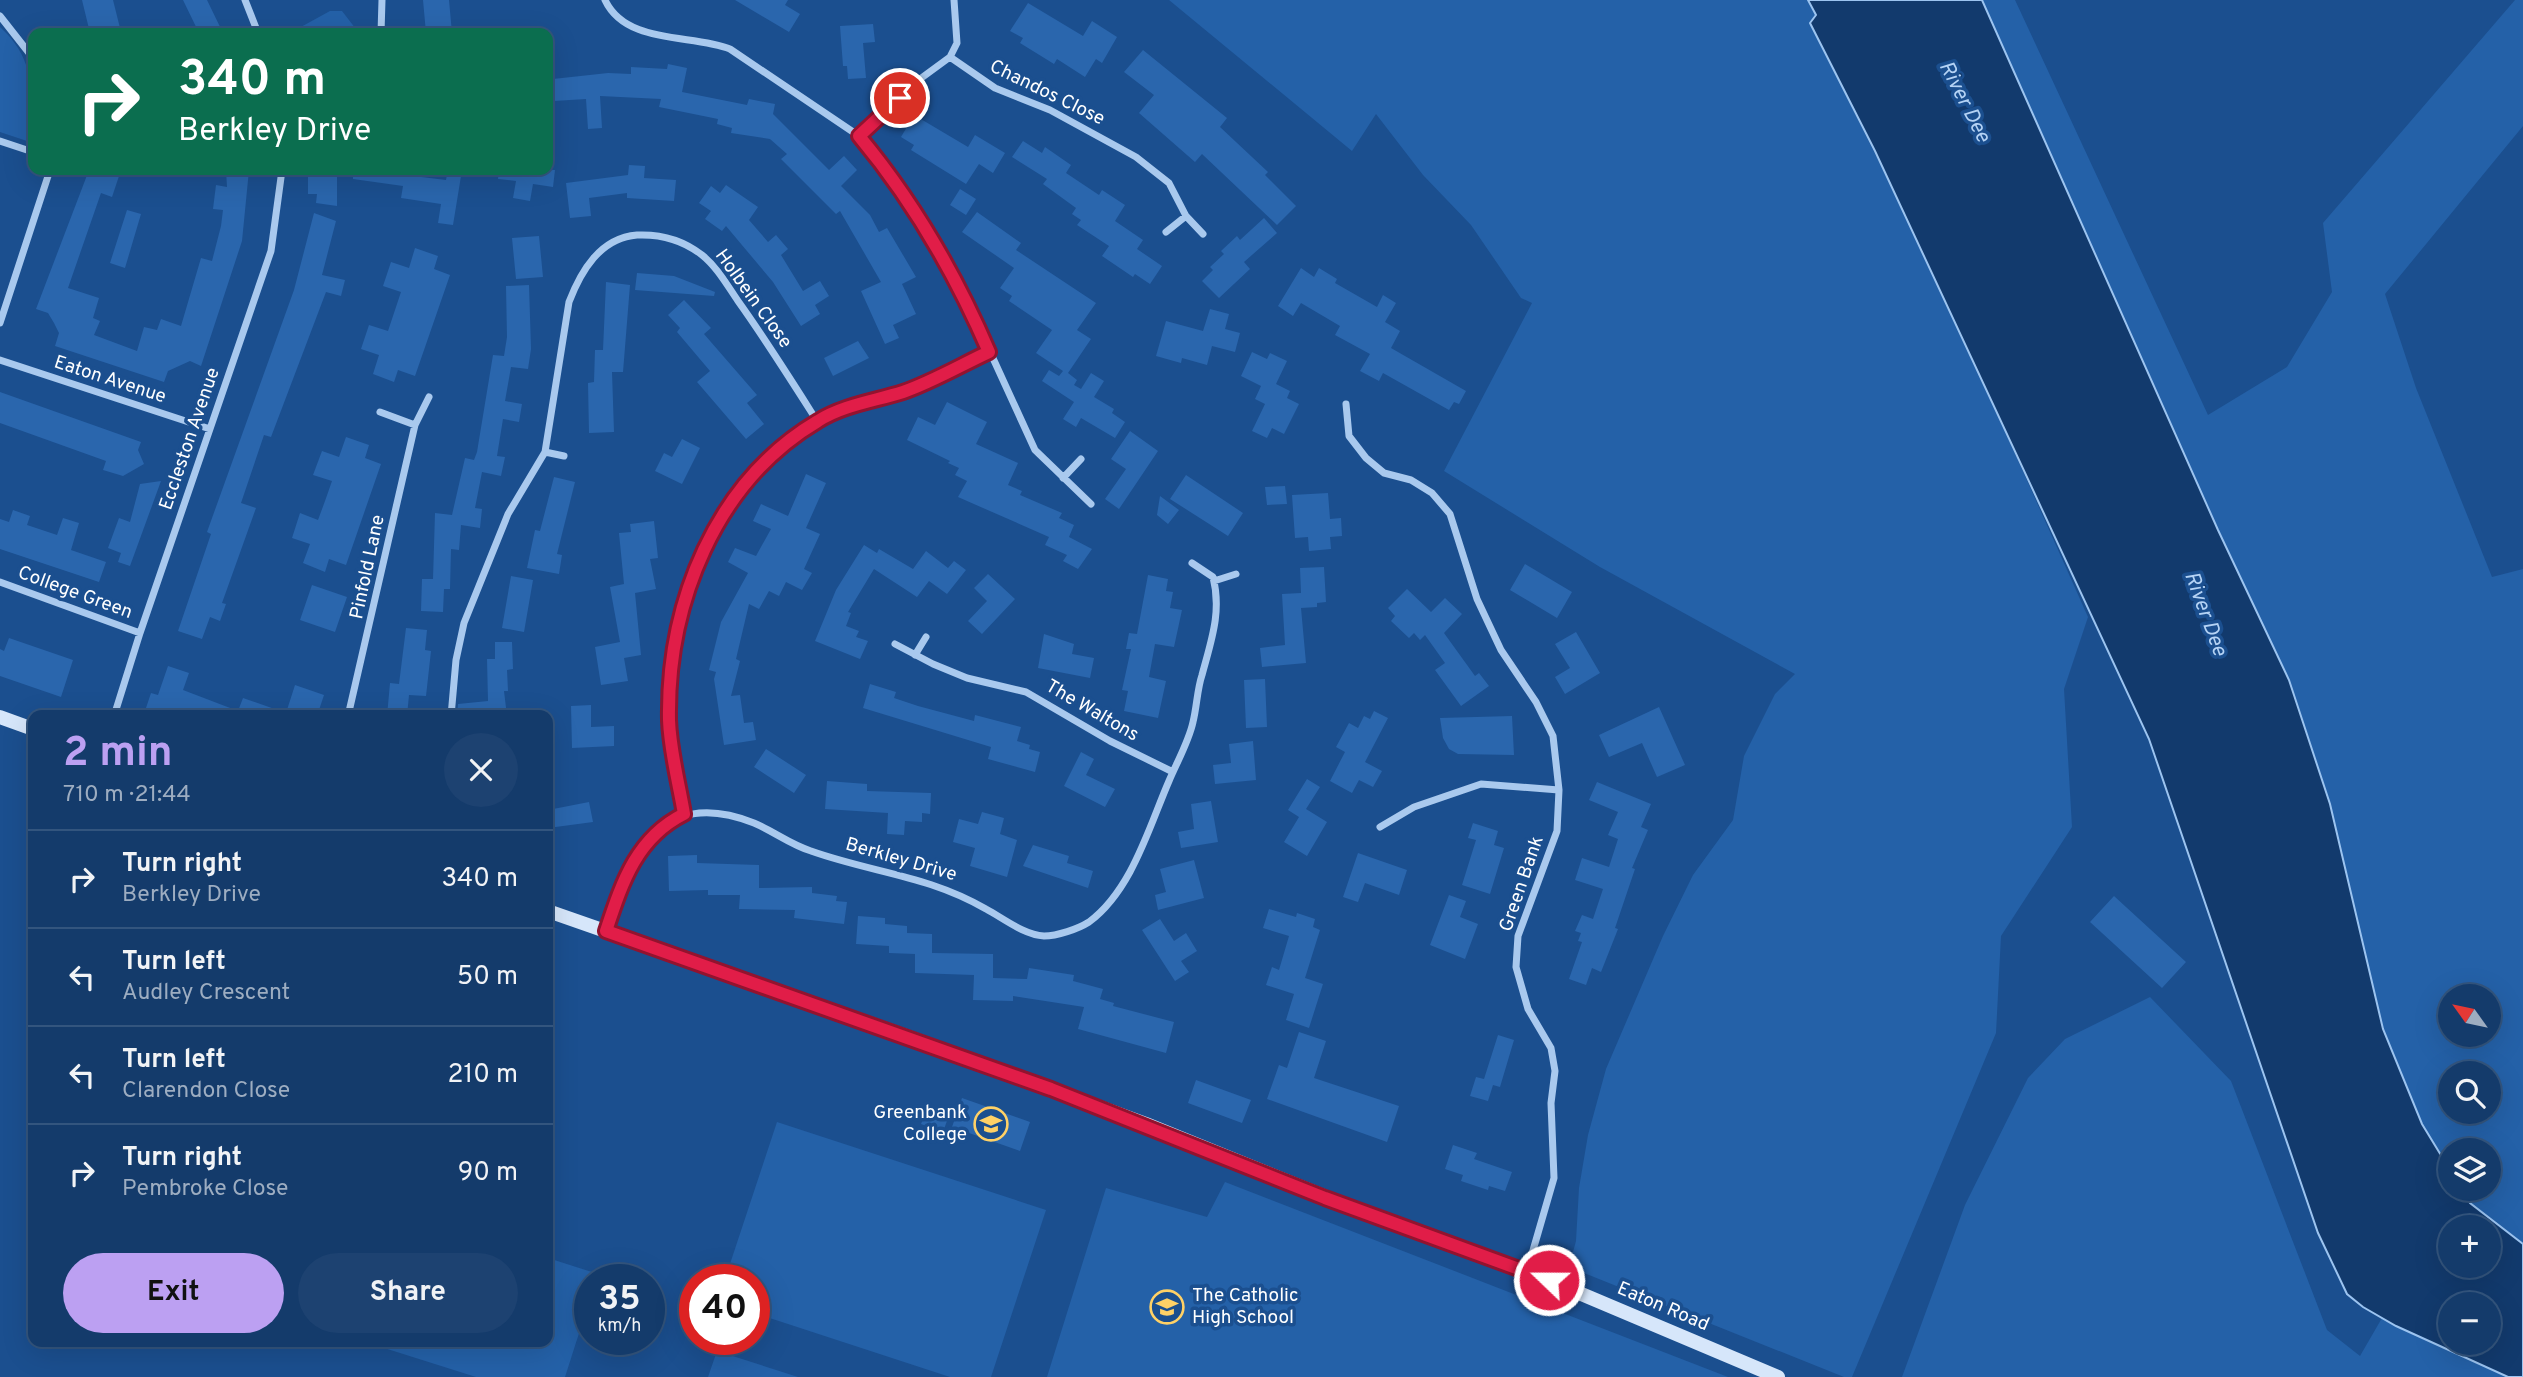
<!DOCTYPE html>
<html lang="en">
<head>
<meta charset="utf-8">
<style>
	:root { --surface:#143b6b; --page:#1d4271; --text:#f1f3f6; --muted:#9dadc1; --line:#33557e; --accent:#bca0f2 }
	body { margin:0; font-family:Overpass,sans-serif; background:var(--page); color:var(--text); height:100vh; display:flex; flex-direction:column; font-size:26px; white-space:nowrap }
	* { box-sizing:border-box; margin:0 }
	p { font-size:23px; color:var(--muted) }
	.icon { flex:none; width:38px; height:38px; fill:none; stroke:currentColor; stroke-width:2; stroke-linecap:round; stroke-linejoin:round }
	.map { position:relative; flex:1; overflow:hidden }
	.details { position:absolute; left:28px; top:710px; width:525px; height:637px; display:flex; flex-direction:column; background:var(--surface); border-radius:14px; box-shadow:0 7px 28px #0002,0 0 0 2px var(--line) }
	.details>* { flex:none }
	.guide { position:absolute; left:28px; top:28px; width:525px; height:147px; border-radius:14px; box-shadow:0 7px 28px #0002,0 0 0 2px var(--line); background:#0b6e4f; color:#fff; overflow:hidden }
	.needle { width:46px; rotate:303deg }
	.fabs { position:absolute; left:2438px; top:984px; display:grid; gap:14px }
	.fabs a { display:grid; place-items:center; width:63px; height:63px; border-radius:50%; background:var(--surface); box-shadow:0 7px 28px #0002,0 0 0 2px var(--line); font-size:35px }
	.speed { position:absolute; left:574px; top:1264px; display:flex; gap:14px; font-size:35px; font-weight:700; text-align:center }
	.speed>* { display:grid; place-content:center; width:91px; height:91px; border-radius:50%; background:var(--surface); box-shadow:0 7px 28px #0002,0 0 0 2px var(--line); line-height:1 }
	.speed small { font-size:18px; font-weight:400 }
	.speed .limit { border:10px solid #d22; background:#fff; color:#111 }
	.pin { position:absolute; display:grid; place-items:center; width:60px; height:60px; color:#fff; margin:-30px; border:4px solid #fff; border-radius:50%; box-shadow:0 2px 7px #0007 }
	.me { position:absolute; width:77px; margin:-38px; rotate:292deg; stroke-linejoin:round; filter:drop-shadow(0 0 5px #0008) }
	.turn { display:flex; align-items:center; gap:24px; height:147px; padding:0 35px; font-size:32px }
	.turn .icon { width:91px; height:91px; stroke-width:2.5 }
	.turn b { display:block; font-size:49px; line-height:60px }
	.round { display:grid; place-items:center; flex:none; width:74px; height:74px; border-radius:37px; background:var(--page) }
	.headline { display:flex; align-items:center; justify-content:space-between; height:119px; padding:0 35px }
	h1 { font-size:42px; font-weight:700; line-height:52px; color:var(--accent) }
	.action { display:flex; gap:14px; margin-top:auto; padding:14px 35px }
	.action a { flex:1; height:80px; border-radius:42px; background:var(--accent); color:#111; font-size:28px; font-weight:700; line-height:80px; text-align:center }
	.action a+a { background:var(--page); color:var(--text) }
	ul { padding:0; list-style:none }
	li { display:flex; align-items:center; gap:21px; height:98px; padding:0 35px; border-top:2px solid var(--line) }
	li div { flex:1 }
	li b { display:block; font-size:26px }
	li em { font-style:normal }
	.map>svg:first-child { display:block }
</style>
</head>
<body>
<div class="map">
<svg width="2523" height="1377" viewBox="0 0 2523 1377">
	<rect width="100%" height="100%" fill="#1b4f8f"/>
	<path fill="#2461a8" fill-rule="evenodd" d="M1169 0H1808L1816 15 1810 23 1933 270 2088 617 2064 689 2072 827 2001 936 1996 1033 1852 1377H1844L1569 1267 1576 1241 1579 1188 1588 1135 1606 1069 1663 936 1693 875 1733 820 1744 756 1775 694 1795 674 1600 567 1444 471 1532 303 1521 298 1471 225 1423 175 1376 114 1352 151Z
		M1982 0H2015L2208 415 2287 367 2332 292 2323 223 2515 0H2523V126L2385 294 2416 388 2492 577 2523 569V1244L2470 1203 2461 1188H2488V1150H2450V1170L2420 1122ZM2450 996H2488V1034H2450ZM2450 1073H2488V1111H2450Z
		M330 11H342L359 33H277L299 28Z
		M0 27C37 60 33 99 33 143L0 132Z
		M2150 997 2231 1081 2327 1330 2360 1356 2382 1318 2508 1377H1902L1965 1205 2028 1078 2065 1039Z
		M777 1122 1046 1210 991 1377H950L754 1313V1279H725Z
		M1225 1182 1728 1377H1047L1106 1188 1207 1217Z
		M548 1258 598 1274 596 1279H590V1299L565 1377H476L381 1347 382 1342H548Z
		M717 1351 798 1377H708Z"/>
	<path fill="#123a6d" stroke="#9cc4f0" stroke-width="2" fill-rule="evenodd" d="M1808 0H1982L2218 530 2289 680 2330 804 2383 1029 2422 1124 2450 1170V1188H2461L2470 1203 2523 1244V1377H2508L2396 1326 2363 1307 2347 1294 2318 1233 2149 739 1875 151 1810 23 1816 15ZM2450 1227H2488V1265H2450ZM2450 1304H2488V1342H2450Z"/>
	<path fill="#2a66ad" d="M82 0H113L120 28 109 31 110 33H90Z
		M183 0H207L223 33H199Z
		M423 0H449L452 33H426Z
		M735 0H788L785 5 800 14 789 32Z
		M1028 3 1083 36 1092 21 1117 37 1102 63 1096 59 1085 77 1057 59 1054 64 1020 43 1023 38 1010 31Z
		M873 24 875 42 863 43 866 78 848 79 847 66H843L840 26Z
		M1143 50 1227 118 1220 127 1268 172 1265 175 1296 206 1277 225 1202 154 1195 162 1139 113 1154 95 1124 72Z
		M668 64 687 68 682 92 747 105 749 99 775 104 773 114 829 170 844 156 857 170 841 186 870 215 879 232 887 228 916 277 902 284 916 314 893 325 899 338 885 344 861 291 881 282 840 211 836 214 781 159 787 154 770 139 731 133 732 128 717 124 718 119 659 107 661 99 600 96 602 128 588 129 586 99 554 101 553 79 608 73 631 74V67L667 69Z
		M914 115 968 147 975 135 1005 153 993 173 979 164 966 184 911 150 914 145 901 137Z
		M1023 141 1042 153 1045 147 1071 165 1066 173 1099 195 1102 190 1125 205 1115 221 1143 240 1137 249 1162 266 1150 284 1135 274 1133 277 1102 256 1109 246 1077 225 1081 220 1072 214 1076 208 1043 184 1047 179 1012 157Z
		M629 165 645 166 644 178 676 180 674 201 627 198V193L589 198 591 216 570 218 566 183 628 175Z
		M89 170 120 173 112 197 101 193 68 288 99 298 93 318 100 321 94 335 137 351 144 327 157 330 161 319 181 326 201 258 212 261 221 226 223 210 213 209 216 185 227 187 226 170H249L242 241 201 366 190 361 168 371 164 382 55 346 59 333 54 323 48 313 36 309Z
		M308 170H337V206L316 203 317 194H308Z
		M353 170H405V175L446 180 448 170H462L453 225 438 223 441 204 401 198 403 186 353 179Z
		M499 170H555L553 187 533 184 530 201 513 198 516 181 498 179Z
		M726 185 758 207 749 220 768 242 776 235 788 249 781 255 803 291 820 281 829 296 815 305 820 314 801 326 773 282 726 226 722 231 705 219 711 211 699 203 711 186 720 193Z
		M960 189 976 199 966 215 950 205Z
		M127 210 141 214 125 268 110 263Z
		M977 212 1021 243 1016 250 1096 303 1077 330 1091 339 1068 373 1077 380 1074 385 1081 389 1091 373 1104 381 1094 397 1114 409 1112 413 1125 422 1115 438 1081 418 1076 427 1063 419 1074 402 1042 381 1049 370 1059 376 1063 371 1036 353 1052 330 1009 301 1012 296 1000 288 1014 268 962 232Z
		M314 213 336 221 322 275 345 280 341 296 326 292 271 437 264 435 241 503 256 508 222 603 226 604 220 621 210 617 202 639 178 631 211 534 207 532 294 290Z
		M1264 218 1277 233 1244 262 1250 269 1219 298 1202 281 1213 270 1210 267 1224 254 1221 251 1237 236 1240 240Z
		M539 236 543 277 516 279 512 238Z
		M415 248 438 256 434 269 450 275 415 376 398 370 394 382 373 374 379 355 361 349 369 325 388 331 401 292 383 286 391 262 409 268Z
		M1301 268 1314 277 1319 268 1337 279 1335 283 1377 307 1383 295 1396 303 1385 322 1400 331 1391 348 1466 391 1459 404 1454 402 1449 410 1383 373 1379 381 1360 371 1370 354 1335 335 1340 326 1301 303 1293 316 1278 306Z
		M637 273 674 276 715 292 714 296 635 290Z
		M606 282 630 285 623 372H612L614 432 589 433 588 383 594 382 595 350H603Z
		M529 285 531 349 528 369 511 367 505 401 522 404 519 422 503 419 497 456 505 457 501 476 482 472 475 508 482 509 480 528 461 525 459 550 451 549 450 589H444L443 612 421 611 422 579H433L435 513 452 515 465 458 474 460 477 452 493 355 504 356 507 337 506 286Z
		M684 300 711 328 704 334 757 395 747 403 764 424 746 439 697 382 710 371 677 332 680 328 668 315Z
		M1210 309 1229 314 1225 329 1240 333 1235 352 1212 346 1207 365 1182 358 1181 363 1156 356 1166 321 1203 331Z
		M858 341 869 358 833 376 824 358Z
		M1252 352 1267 359 1270 353 1287 361 1276 384 1290 391 1287 398 1299 404 1284 434 1272 428 1267 438 1252 431 1265 404 1255 399 1261 386 1241 376Z
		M0 392 141 442 138 450 144 464 123 476 103 470 106 461 0 423Z
		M947 402 987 422 976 444 1018 463 1008 485 1022 491 1020 495 1062 513 1059 518 1074 525 1069 537 1092 549 1078 569 1063 561 1067 555 1045 545 1049 537 958 497 967 481 955 475 959 468 948 463 950 461 907 440 918 417 935 425Z
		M1130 431 1158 451 1119 509 1105 499 1126 469 1111 459Z
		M346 437 369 445 365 458 381 464 346 565 329 559 325 572 303 563 310 544 292 538 300 513 318 520 325 501 332 481 313 475 322 451 339 457Z
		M682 439 700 448 682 484 655 471 664 453 672 457Z
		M806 474 826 483 806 528 820 534 804 569 812 573 802 590 786 582 779 596 769 591 759 609 749 604 736 659 740 661 731 696 740 695 744 723 753 722 756 740 724 745 714 679 716 672 709 670 721 622 748 573 728 562 735 548 756 556 771 529 753 521 761 504 788 516Z
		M1186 475 1243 513 1228 536 1170 499Z
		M554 477 575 482 557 554 562 555 559 574 527 568 535 530 540 531Z
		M161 481 130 566 118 562 121 553 108 548 119 518 130 522 140 484Z
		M1285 486 1287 504 1267 505 1265 487Z
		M1328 493 1330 519 1341 518 1342 536 1330 537 1331 549 1309 551 1308 537 1295 538 1292 495Z
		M1160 496 1179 510 1168 524 1157 515Z
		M13 510 30 516 27 525 57 535 63 518 79 523 71 550 106 562 99 582 0 549V519L9 522Z
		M654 521 658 558 650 559 656 589 635 593 641 655 624 658 628 681 601 685 595 647 620 642 610 587 624 584 619 533 631 532 630 524Z
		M864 545 877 553 879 549 913 569 926 551 948 568 954 561 966 570 947 594 929 581 917 597 874 569 848 612 851 613 846 626 859 631 856 637 868 641 860 659 815 641 836 590Z
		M1525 564 1572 592 1557 618 1510 590Z
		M1324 567 1326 602 1317 603V607L1301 608 1306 663 1262 667 1260 648 1285 645 1282 594 1301 593 1300 568Z
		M988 574 1015 599 982 634 968 621 987 601 974 588Z
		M1148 575 1168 579 1166 591 1173 592 1170 608 1182 610 1174 647 1155 644 1149 677 1166 681 1158 718 1124 711 1128 691 1122 690 1131 649H1126L1129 633 1137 634Z
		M511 576 533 580 524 632 502 628Z
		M312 585 347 597 335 632 300 620Z
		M1407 589 1431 612 1445 598 1462 614 1444 633 1475 676 1479 673 1489 686 1461 706 1435 670 1445 663 1425 635 1420 640 1414 633 1409 638 1391 621 1395 616 1388 608Z
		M406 628 427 630 425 650 431 651 426 696 409 695 407 716H387L390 683 399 684Z
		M1576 632 1600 673 1565 694 1555 677 1570 668 1555 644Z
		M1044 634 1074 644 1072 654 1094 658 1090 678 1038 668Z
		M9 638 73 660 61 697 0 676V649L4 651Z
		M495 642H512L513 669 507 670 508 691H504L507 716H457L458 704 488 701 487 659H495Z
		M168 666 189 673 183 690 238 711 243 698 286 713 295 685 324 695 317 716H170L146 708 151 693 158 695Z
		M1265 679 1267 727 1246 728 1244 680Z
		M870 684 896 692 894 698 918 706 974 721 975 715 1021 727 1017 741 1030 745 1029 749 1040 752 1035 772 988 759 991 747 863 708Z
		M591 705V727L614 726V746L572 748 571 706Z
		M1659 707 1685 765 1657 777 1642 743 1609 757 1599 735Z
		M1374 711 1388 718 1365 762 1382 771 1373 787 1359 780 1352 793 1330 781 1345 752 1336 747 1349 723 1358 728 1364 716 1370 719Z
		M1512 716 1514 755 1458 754 1449 749 1443 738 1440 718Z
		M1253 741 1256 780 1215 784 1213 765 1231 763 1229 744Z
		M766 749 806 775 794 793 754 767Z
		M1081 752 1094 759 1086 775 1115 789 1105 807 1064 786Z
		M1307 779 1320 787 1306 809 1327 822 1307 856 1284 842 1299 817 1288 810Z
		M827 781 867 784V791L931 793 930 814 922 813V822L905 821 904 835 887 834 888 813 825 809Z
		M1597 782 1651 804 1641 827 1648 830 1632 868 1635 869 1615 928 1618 929 1601 972 1592 968 1586 985 1569 979 1582 942 1578 941 1581 933 1575 931 1582 915 1593 919 1603 889 1575 880 1582 858 1609 867 1618 839 1608 835 1618 812 1589 800Z
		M1211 801 1218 842 1181 848 1178 832 1194 829 1191 804Z
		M589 802 593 822 548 828V810Z
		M982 812 1004 818 1000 834 1017 840 1007 877 970 866 975 848 953 842 959 819 978 824Z
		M1473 823 1498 831 1494 845 1504 848 1490 894 1462 885 1476 840 1468 838Z
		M1033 845 1069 856 1067 863 1093 871 1088 888 1023 866Z
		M1358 853 1407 870 1399 895 1365 883 1358 902 1343 897Z
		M697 855V863L759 865V888L812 887V893L837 896 836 901 847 902 844 924 794 918 795 910 739 909 740 895H708V890L669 891 668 856Z
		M1194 860 1204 898 1158 910 1155 895 1166 892 1160 869Z
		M1449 895 1466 901 1460 917 1478 924 1465 959 1430 945Z
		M2114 896 2186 962 2162 988 2090 922Z
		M1269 909 1296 917 1297 913 1315 919 1313 927 1320 930 1305 978 1323 984 1309 1028 1286 1020 1294 994 1266 985 1272 967 1279 970 1289 936 1263 928Z
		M858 916 885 918V924L907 926V933L932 934V953L993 954V978L1027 979 1029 968 1074 975 1073 981 1103 989 1100 999 1114 1003 1113 1006 1174 1022 1166 1053 1078 1029 1084 1007 1013 996V1001L973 1000 974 975 915 973V954L889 953V946L856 944Z
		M1160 919 1174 941 1186 933 1197 951 1181 961 1189 972 1175 981 1142 930Z
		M1299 1032 1326 1041 1314 1078 1399 1106 1387 1142 1267 1099 1279 1065 1287 1068Z
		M1498 1035 1514 1040 1500 1087 1493 1085 1488 1101 1470 1096 1476 1077 1484 1079Z
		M1196 1080 1251 1100 1242 1123 1188 1103Z
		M962 1098 1030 1122 1020 1151 952 1127Z
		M927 1110 948 1118 943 1132 921 1124Z
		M1453 1145 1477 1153 1474 1159 1512 1172 1505 1191 1489 1186 1488 1190 1461 1181 1463 1175 1445 1169Z"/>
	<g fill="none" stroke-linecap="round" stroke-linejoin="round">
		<path stroke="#a9c9ee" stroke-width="7" d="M245 0 258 33
			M605 0C626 45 692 34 730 49L859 136 899 184 965 297 1035 450 1091 504
			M0 16 33 58
			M381 33 382 0
			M950 57 995 88 1050 110 1136 157 1169 183 1186 216 1203 234
			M859 136 920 79 950 57 957 43 954 0
			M0 141 33 152
			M1166 232 1186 216
			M0 323 50 170
			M0 360 210 429
			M1346 404 1349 436 1366 458 1384 473 1411 480 1432 493 1450 514 1477 599 1501 650 1536 702 1553 736 1559 790 1557 831 1518 936 1516 967 1528 1009 1551 1048 1555 1071 1551 1103 1554 1178 1527 1271
			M415 425 429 397
			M545 452 564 456
			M1063 478 1081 459
			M1214 581 1236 574
			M0 582 140 633
			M895 644 933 664 967 678 1026 692 1110 741 1173 772
			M915 655 926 637
			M114 716 140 633 271 251 282 170
			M348 716 415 425 380 412
			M451 716 456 660 464 623 508 514 545 452 569 302C581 271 600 238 637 235 660 234 683 240 702 255 717 267 727 285 738 301 766 340 791 380 817 421
			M684 814C679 784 670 751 669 720 667 604 716 482 818 421 843 405 875 401 903 392 932 382 961 365 990 352
			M1380 827 1414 807 1481 784 1559 790
			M606 931C631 855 660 786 754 823 773 831 791 845 811 851 873 873 927 875 986 909 1003 918 1024 935 1044 936 1057 936 1078 929 1089 922 1132 890 1149 827 1169 781 1177 762 1189 741 1193 722 1197 706 1197 690 1202 675 1211 641 1222 612 1213 577L1192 563"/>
		<path stroke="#d6e6fa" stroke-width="14" d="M0 717 33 729
			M548 911 909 1037 1146 1124 1326 1197 1527 1271 1778 1377"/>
	</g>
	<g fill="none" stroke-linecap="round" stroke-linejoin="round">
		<defs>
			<path id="route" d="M900 98 859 136C914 202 955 273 989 352 961 365 932 382 903 392 875 401 843 405 818 421 715 482 667 604 669 720 670 751 679 784 684 814 636 838 622 883 606 931L1051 1089 1325 1198 1549 1280"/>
		</defs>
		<use href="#route" stroke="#92132f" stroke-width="18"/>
		<use href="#route" stroke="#e11d48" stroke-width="12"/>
	</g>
	<defs>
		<symbol id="university-ring" viewBox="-11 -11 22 22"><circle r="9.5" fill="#1b4f8f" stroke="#ffd166" stroke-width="1.5"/><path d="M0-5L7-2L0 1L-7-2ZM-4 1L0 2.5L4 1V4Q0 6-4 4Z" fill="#ffd166"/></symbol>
		<symbol id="school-ring" viewBox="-11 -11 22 22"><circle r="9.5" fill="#1b4f8f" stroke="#ffd166" stroke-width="1.5"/><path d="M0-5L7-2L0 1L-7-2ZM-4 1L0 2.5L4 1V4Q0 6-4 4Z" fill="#ffd166"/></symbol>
	</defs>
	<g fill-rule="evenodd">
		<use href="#university-ring" x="972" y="1105" width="38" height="38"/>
		<use href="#school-ring" x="1148" y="1288" width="38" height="38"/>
	</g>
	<g text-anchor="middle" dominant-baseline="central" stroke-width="7" stroke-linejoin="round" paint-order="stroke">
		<g font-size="19" fill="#fff" stroke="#1b4f8f">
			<text transform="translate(1047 93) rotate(26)">Chandos Close</text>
			<text transform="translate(753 299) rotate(54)">Holbein Close</text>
			<text transform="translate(110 380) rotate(18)">Eaton Avenue</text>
			<text transform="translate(190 439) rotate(-71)">Eccleston Avenue</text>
			<text transform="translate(368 567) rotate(-78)">Pinfold Lane</text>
			<text transform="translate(75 593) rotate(20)">College Green</text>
			<text transform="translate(1092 711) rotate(30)">The Waltons</text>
			<text transform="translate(901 860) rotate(16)">Berkley Drive</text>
			<text transform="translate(1522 884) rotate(-71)">Green Bank</text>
			<text transform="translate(1663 1307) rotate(23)">Eaton Road</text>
		</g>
		<g font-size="19" fill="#fff" stroke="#1b4f8f" text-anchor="end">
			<text x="967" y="1113">Greenbank<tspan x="967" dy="22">College</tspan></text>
			<text x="1192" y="1296" text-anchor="start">The Catholic<tspan x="1192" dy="22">High School</tspan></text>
		</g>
		<g font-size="21" font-style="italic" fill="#b5d3f5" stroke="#1b4f8f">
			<text transform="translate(1964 102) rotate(63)">River Dee</text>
			<text transform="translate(2205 614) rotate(70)">River Dee</text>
		</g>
	</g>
</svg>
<div class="fabs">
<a><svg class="needle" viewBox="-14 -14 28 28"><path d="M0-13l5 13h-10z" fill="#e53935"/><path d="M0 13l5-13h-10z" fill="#9dadc1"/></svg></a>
<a><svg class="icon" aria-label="search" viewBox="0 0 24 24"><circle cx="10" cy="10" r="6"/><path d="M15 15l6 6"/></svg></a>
<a><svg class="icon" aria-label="layers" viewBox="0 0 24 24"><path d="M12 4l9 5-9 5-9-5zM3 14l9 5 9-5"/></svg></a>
<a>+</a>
<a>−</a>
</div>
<div class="speed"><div>35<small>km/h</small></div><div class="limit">40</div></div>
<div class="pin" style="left:900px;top:98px;background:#d93025"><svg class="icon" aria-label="arrive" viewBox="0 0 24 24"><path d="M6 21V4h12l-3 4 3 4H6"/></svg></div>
<svg class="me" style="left:1549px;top:1280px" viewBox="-20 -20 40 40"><circle r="17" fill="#e11d48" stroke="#fff" stroke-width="3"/><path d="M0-11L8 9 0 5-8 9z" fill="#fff"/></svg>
<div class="guide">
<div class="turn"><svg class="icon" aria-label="right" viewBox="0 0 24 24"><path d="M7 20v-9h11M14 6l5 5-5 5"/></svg><div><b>340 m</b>Berkley Drive</div></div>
</div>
<section class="details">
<div class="headline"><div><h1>2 min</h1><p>710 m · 21:44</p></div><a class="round"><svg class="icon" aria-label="close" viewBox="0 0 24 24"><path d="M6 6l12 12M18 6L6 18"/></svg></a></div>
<ul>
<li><svg class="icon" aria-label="right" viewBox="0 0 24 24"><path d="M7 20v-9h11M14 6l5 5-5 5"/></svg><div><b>Turn right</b><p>Berkley Drive</p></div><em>340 m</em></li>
<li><svg class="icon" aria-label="left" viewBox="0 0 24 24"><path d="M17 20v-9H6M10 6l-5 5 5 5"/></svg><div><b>Turn left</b><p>Audley Crescent</p></div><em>50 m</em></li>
<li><svg class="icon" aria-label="left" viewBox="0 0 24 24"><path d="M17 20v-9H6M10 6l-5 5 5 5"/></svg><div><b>Turn left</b><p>Clarendon Close</p></div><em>210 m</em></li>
<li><svg class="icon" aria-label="right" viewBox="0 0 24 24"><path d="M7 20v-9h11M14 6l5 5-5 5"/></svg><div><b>Turn right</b><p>Pembroke Close</p></div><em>90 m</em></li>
</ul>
<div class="action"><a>Exit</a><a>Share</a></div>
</section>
</div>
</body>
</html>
